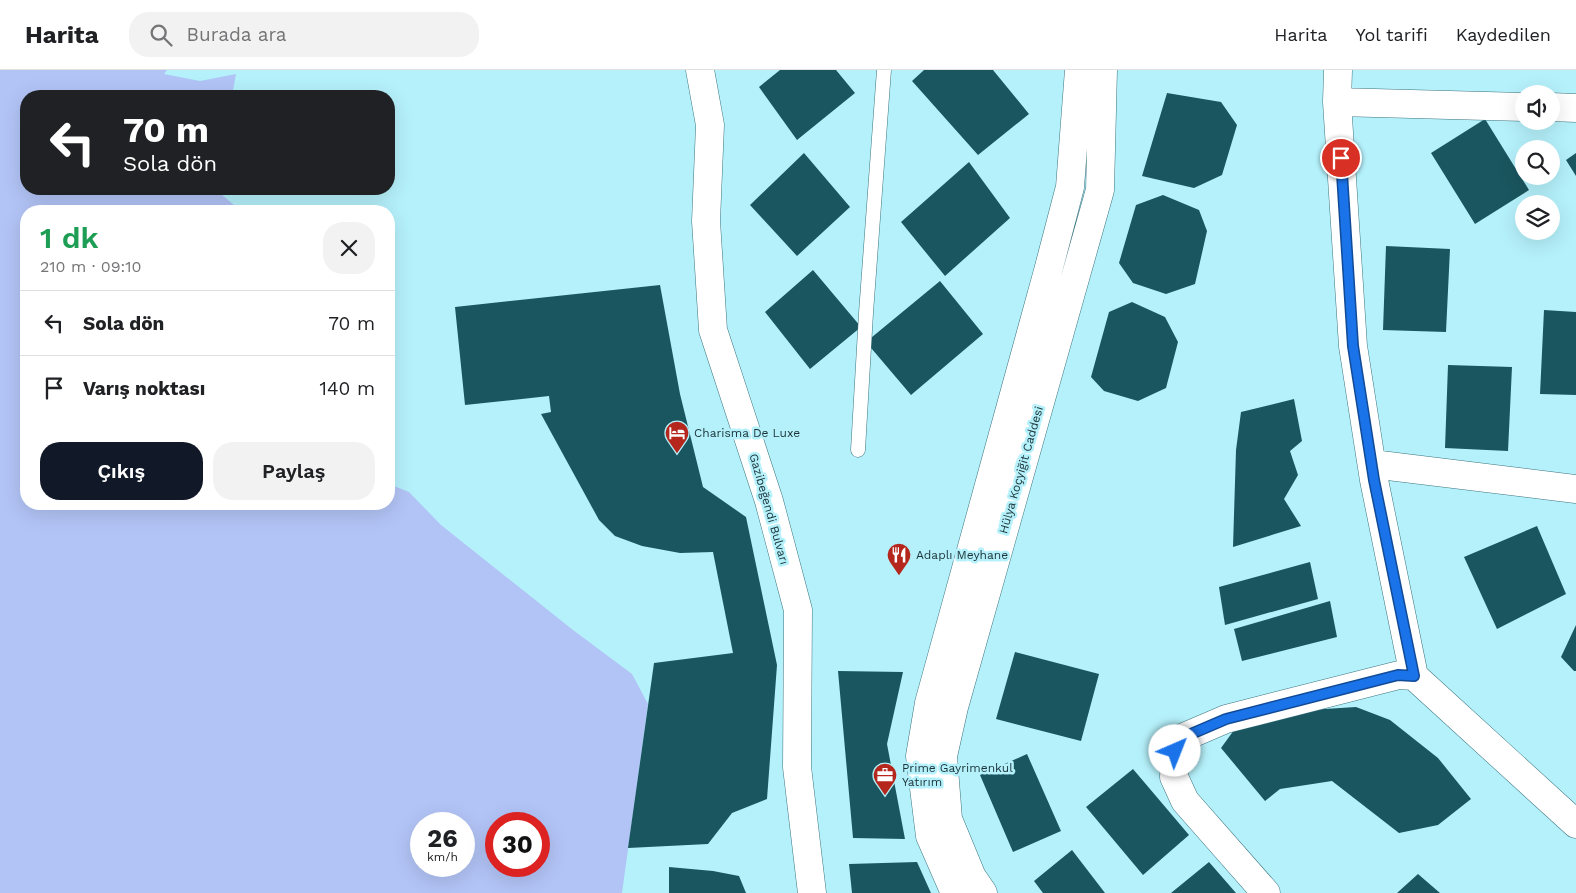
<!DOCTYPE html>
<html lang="tr">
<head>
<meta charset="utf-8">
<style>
	:root { --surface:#fff; --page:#f2f2f2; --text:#202124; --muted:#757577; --line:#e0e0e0; --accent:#111827 }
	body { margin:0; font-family:"Work Sans",sans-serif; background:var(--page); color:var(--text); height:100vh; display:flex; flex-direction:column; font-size:19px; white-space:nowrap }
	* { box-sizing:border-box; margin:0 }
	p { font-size:16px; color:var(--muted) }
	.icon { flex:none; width:28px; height:28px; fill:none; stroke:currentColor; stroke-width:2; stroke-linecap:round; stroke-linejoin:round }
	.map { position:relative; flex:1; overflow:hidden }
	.side { position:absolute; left:20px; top:135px; width:375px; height:305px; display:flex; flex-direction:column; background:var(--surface); border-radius:20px; box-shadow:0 5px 20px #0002 }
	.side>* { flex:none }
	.top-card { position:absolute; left:20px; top:20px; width:375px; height:105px; border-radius:20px; box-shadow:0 5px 20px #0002; background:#202124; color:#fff; overflow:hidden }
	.controls { position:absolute; left:1515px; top:15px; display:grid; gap:10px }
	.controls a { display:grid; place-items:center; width:45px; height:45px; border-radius:50%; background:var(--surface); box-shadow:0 5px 20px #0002; font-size:25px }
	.speed { position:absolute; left:410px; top:742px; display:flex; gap:10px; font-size:25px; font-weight:700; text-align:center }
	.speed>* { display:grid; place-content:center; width:65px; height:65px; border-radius:50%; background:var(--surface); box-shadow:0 5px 20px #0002; line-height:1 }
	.speed small { font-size:12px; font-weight:400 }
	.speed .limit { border:8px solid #d22; background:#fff; color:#111 }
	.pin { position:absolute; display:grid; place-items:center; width:42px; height:42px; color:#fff; margin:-21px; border:2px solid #fff; border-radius:50%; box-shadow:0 1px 5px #0007 }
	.me { position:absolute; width:55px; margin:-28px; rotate:44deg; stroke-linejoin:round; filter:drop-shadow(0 0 4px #0008) }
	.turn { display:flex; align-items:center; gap:18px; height:105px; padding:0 20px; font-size:22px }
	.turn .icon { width:65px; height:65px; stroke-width:2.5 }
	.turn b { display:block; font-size:35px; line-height:42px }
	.round { display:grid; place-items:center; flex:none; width:52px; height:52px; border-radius:20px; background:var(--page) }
	.summary { display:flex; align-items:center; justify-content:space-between; height:85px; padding:0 20px }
	h1 { font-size:30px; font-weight:600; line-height:38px; color:#1e9e55 }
	.action { display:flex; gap:10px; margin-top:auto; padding:10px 20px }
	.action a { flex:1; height:58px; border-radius:20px; background:var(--accent); color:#fff; font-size:20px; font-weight:600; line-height:58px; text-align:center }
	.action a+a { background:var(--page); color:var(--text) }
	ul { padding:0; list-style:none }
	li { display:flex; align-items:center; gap:15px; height:65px; padding:0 20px; border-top:1px solid var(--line) }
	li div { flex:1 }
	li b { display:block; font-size:19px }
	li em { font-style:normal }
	header { display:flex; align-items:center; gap:30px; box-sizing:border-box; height:70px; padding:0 25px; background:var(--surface); border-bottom:1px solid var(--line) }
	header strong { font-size:24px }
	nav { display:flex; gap:28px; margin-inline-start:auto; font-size:18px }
	.search { width:350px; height:45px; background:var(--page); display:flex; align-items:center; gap:12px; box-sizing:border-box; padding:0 18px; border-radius:20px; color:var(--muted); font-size:19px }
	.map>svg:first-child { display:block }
</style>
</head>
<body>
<header>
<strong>Harita</strong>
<div class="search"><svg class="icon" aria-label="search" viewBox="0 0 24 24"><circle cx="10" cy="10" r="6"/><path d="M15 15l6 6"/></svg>Burada ara</div>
<nav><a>Harita</a><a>Yol tarifi</a><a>Kaydedilen</a></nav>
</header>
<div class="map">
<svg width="1576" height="823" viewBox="0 0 1576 823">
	<rect width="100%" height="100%" fill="#b5f1fb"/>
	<path fill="#b2c4f6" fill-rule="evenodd" d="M0 0H167L164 4 200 11 236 4 232 26H26V119H221V124L241 141H26V434H389V414L409 422 441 455 573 560 632 604 648 634 622 823H0ZM421 754H464V796H421ZM496 754H539V796H496Z"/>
	<path fill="#1a565f" d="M780 0H836L855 23 797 70 759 17Z
		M924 0H993L1029 44 978 85 912 11Z
		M1167 23 1221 32 1237 55 1222 105 1194 118 1142 106Z
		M1485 49 1529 120 1475 154 1431 83Z
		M804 83 850 137 797 186 750 135Z
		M1576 83V106L1566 90Z
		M969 92 1010 148 945 206 901 152Z
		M1163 125 1199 140 1207 161 1195 214 1166 224 1133 213 1119 193 1136 135Z
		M1386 176 1450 179 1446 262 1383 260Z
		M813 200 861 257 810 299 765 242Z
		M940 211 983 264 911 325 866 272Z
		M660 215 680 324 703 417 746 447 777 595 767 729 732 743 708 774 628 778 654 593 733 583 713 482 680 483 642 476 615 466 599 450 541 344 551 342 549 326 465 335 455 237Z
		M1132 232 1165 247 1178 272 1166 318 1138 331 1104 321 1091 307 1109 242Z
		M1544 240 1576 242V325L1540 324Z
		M1448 295 1512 297 1508 381 1445 378Z
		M1294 329 1302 371 1290 381 1298 405 1284 429 1301 456 1233 477 1236 380 1241 342Z
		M1537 456 1566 524 1497 559 1464 487Z
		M1310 492 1318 529 1225 555 1219 517Z
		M1330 531 1337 567 1242 591 1234 559Z
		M1576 555V601H1574L1561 587Z
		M1015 582 1099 604 1081 671 996 649Z
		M838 601 903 602 887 674 905 769 853 768Z
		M1356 637 1390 650 1438 688 1471 729 1438 755 1399 763 1332 711 1280 719 1265 731 1221 678 1237 656 1293 641Z
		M1027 684 1061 761 1013 782 980 705Z
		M1133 699 1189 765 1143 805 1086 737Z
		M1072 780 1105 823H1043L1034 811Z
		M917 792 931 823H852L849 794Z
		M1209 792 1236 823H1171Z
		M669 797 713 801 739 806 746 823H669Z
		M1418 804 1440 823H1397Z"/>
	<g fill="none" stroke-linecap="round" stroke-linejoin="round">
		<defs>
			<path id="lane" d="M858 380 866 243 884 0"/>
			<path id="street" d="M1338 0 1337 32 1353 276 1374 410 1414 606
				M1337 32 1524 37
				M1551 37 1576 38
				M1372 394 1576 419
				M1266 823 1185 731 1174 707 1175 681 1184 667 1226 649 1399 605 1414 606 1576 754"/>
			<path id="secondary" d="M700 0 710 55 706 151 713 260 769 431 798 540 797 697 812 823
				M955 823 930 766 920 686 929 633 1048 201 1070 117 1079 0
				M983 823 972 807 948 749 943 686 954 637 1100 120 1103 0"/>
		</defs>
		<use href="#lane" stroke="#3c757f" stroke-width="15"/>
		<use href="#street" stroke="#3c757f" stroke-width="29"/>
		<use href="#secondary" stroke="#3c757f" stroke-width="29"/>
		<use href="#lane" stroke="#fff" stroke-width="14"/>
		<use href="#street" stroke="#fff" stroke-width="28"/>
		<use href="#secondary" stroke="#fff" stroke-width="28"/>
	</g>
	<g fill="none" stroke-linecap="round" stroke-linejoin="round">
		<defs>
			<path id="route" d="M1175 681 1184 667 1226 649 1398 605 1414 606 1374 410 1353 276 1341 88"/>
		</defs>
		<use href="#route" stroke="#114b97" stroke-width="12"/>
		<use href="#route" stroke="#1a73e8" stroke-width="9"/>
	</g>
	<defs>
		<symbol id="hotel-pin" viewBox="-11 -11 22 30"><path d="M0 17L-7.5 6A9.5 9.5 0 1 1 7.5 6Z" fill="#b5271c" stroke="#b5f1fb"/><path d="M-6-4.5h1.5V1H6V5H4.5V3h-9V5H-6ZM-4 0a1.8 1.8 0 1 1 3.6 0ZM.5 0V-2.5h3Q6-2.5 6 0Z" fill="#fff"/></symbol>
		<symbol id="restaurant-pin" viewBox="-11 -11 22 30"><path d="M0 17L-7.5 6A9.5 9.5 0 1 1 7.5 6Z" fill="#b5271c" stroke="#b5f1fb"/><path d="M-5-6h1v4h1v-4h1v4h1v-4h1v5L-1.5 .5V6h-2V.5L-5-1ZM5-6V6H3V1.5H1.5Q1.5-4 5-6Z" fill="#fff"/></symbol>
		<symbol id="office-pin" viewBox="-11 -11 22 30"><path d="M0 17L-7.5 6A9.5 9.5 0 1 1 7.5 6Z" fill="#b5271c" stroke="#b5f1fb"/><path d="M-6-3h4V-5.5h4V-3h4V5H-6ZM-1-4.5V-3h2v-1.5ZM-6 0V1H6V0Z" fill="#fff"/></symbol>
	</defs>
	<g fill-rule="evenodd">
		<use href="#hotel-pin" x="663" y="349" width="28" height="38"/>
		<use href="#restaurant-pin" x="885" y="471" width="28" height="38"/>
		<use href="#office-pin" x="871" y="691" width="28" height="38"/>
	</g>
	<g text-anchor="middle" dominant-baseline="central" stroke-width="5" stroke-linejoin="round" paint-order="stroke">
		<g font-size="12" fill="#1c3439" stroke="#b5f1fb" text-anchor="start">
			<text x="694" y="363">Charisma De Luxe</text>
			<text x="916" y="485">Adaplı Meyhane</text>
			<text x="902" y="698">Prime Gayrimenkul<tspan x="902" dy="14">Yatırım</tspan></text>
		</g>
		<g font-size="12" fill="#1c3439" stroke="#b5f1fb">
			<text transform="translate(1021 400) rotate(-74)">Hülya Koçyiğit Caddesi</text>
			<text transform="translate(769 439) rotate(74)">Gazibeğendi Bulvarı</text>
		</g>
	</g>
</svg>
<div class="controls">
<a><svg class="icon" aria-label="sound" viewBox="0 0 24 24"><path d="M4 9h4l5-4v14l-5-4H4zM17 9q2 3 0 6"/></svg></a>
<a><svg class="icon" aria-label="search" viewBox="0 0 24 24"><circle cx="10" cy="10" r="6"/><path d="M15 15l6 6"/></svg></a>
<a><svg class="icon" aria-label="layers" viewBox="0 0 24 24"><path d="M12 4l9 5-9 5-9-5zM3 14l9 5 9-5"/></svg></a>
</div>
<div class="speed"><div>26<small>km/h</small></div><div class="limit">30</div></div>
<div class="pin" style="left:1341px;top:88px;background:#d93025"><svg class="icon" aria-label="arrive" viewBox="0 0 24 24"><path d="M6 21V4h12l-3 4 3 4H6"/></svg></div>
<svg class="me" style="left:1175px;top:681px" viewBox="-20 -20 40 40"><circle r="19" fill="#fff"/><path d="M0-13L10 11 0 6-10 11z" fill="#1a73e8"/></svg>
<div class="top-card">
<div class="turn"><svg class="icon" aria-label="left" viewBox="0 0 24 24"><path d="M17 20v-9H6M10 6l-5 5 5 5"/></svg><div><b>70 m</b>Sola dön</div></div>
</div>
<section class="side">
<div class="summary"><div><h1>1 dk</h1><p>210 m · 09:10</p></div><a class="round"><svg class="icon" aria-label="close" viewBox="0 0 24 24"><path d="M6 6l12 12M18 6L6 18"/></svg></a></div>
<ul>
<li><svg class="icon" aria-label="left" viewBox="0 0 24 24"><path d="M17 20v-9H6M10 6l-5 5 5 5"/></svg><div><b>Sola dön</b></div><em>70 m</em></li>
<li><svg class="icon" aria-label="arrive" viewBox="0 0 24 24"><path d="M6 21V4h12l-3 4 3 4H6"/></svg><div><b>Varış noktası</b></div><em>140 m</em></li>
</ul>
<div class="action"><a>Çıkış</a><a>Paylaş</a></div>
</section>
</div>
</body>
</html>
